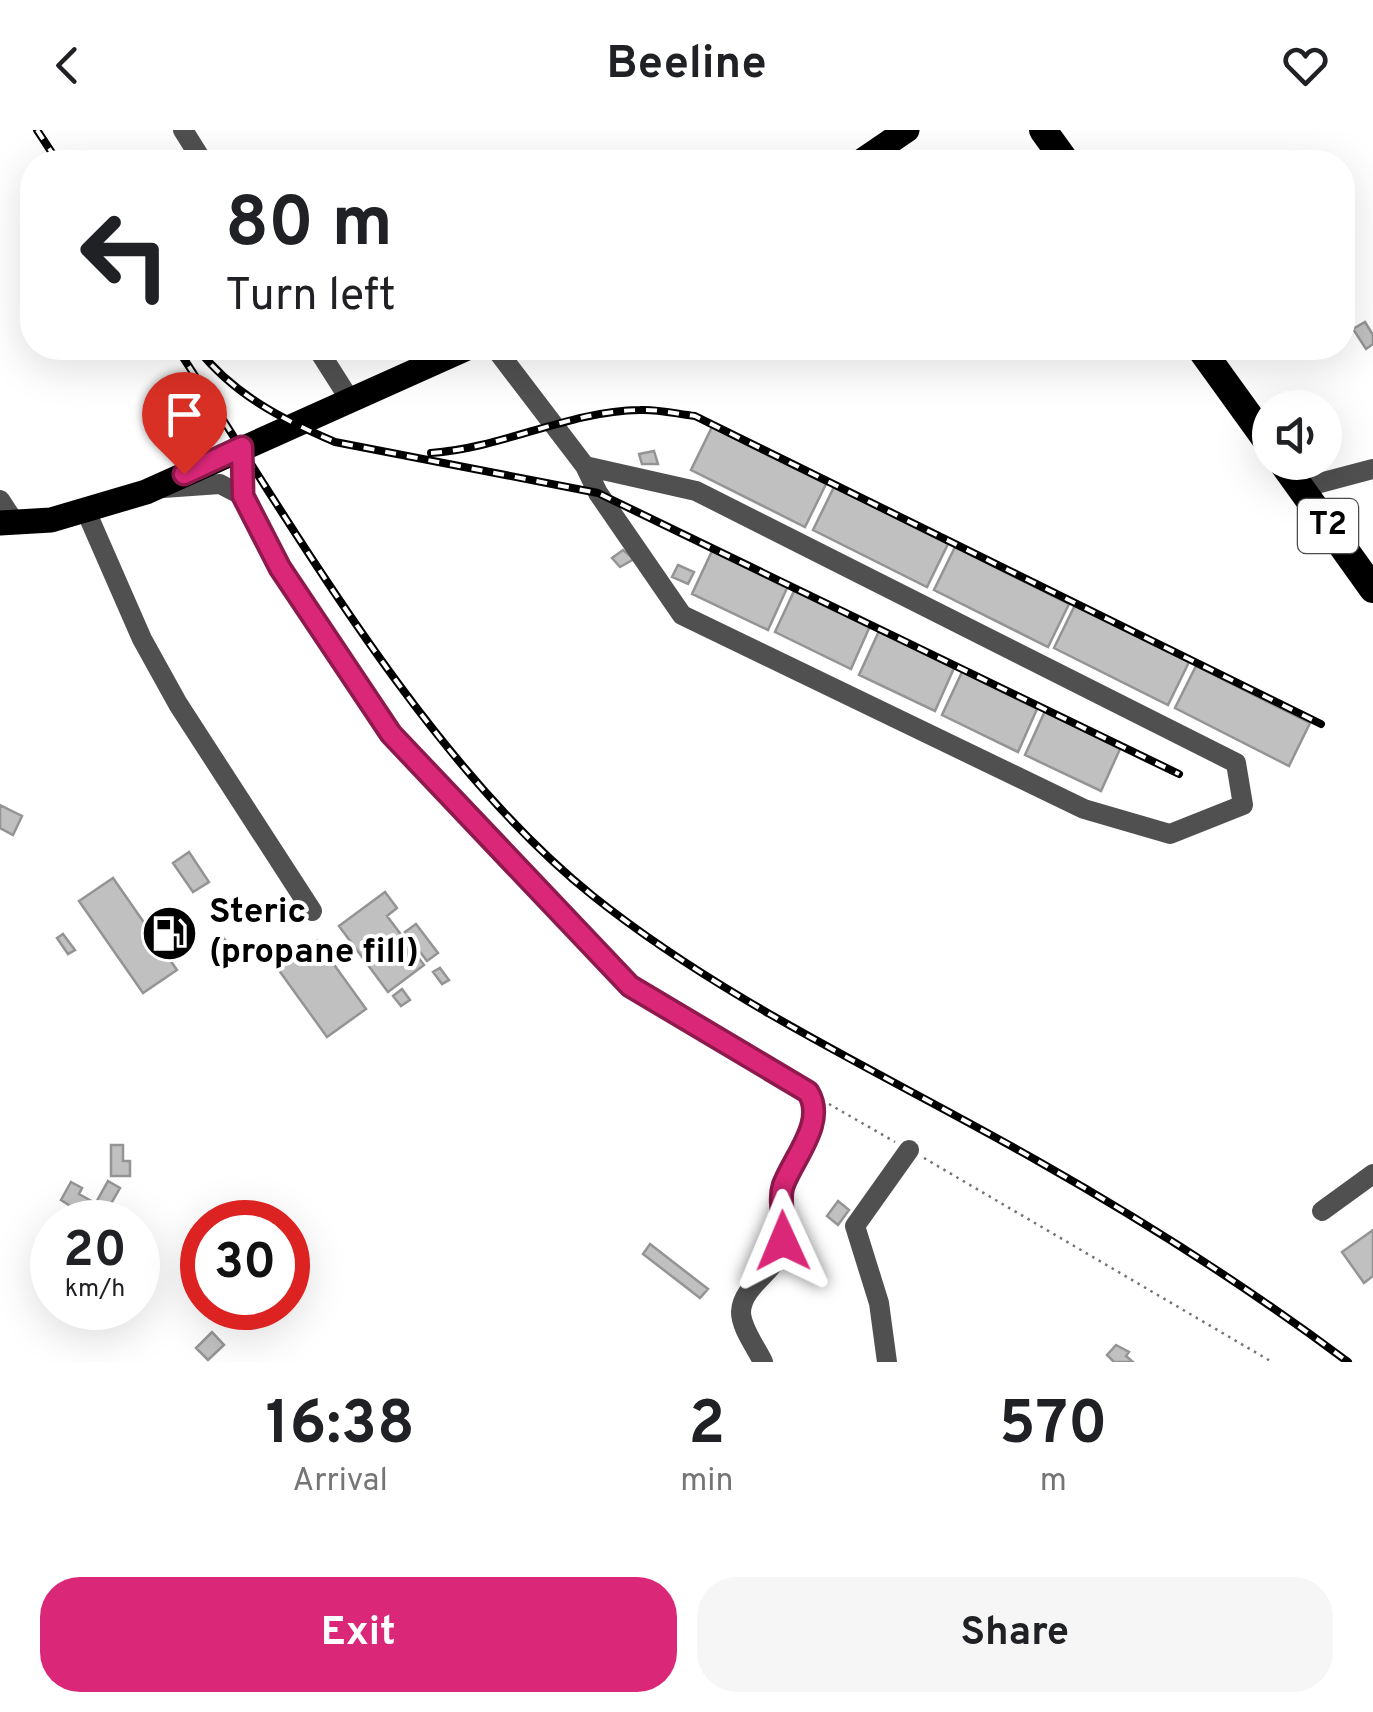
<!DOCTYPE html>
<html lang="en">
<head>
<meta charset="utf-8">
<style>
	:root { --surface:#fff; --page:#f6f6f6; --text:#202124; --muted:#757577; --accent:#db2777 }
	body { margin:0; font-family:Overpass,sans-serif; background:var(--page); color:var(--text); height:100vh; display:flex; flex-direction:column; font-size:38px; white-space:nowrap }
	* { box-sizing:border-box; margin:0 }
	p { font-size:32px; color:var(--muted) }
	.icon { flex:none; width:55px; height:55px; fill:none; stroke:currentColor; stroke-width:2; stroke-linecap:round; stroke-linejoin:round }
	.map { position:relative; height:1232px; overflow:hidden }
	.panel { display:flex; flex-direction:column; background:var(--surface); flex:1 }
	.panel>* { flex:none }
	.top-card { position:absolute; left:20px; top:20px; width:1335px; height:210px; border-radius:40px; box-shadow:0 10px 40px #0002; background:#fff; color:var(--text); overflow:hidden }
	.controls { position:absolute; left:1252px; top:260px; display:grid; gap:20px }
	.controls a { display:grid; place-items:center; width:90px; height:90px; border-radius:50%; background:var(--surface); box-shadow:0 10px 40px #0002; font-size:50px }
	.speed { position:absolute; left:30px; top:1070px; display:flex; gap:20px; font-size:50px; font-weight:700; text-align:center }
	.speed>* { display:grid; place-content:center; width:130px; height:130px; border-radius:50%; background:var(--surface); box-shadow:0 10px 40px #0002; line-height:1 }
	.speed small { font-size:25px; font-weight:400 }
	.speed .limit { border:15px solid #d22; background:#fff; color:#111 }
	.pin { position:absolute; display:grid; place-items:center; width:85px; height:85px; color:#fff; margin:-102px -42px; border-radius:50% 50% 50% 0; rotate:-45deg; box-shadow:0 0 10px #0007 }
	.pin .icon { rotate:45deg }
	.me { position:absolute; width:110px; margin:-55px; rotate:359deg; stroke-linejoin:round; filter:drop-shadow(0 0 8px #0008) }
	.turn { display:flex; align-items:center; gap:35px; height:210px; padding:0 40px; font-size:45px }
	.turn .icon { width:130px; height:130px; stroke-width:2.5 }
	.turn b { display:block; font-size:70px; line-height:85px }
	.eta { display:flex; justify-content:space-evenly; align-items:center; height:170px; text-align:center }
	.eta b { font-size:60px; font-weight:700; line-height:70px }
	.button { display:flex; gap:20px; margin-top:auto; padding:20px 40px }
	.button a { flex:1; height:115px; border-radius:40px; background:var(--accent); color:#fff; font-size:40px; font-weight:700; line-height:115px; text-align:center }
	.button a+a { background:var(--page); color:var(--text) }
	header { display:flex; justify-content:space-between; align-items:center; height:130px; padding:0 40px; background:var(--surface); font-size:45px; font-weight:700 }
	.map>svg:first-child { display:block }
</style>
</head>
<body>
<header><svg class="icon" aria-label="back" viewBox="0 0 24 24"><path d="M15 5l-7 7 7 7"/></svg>Beeline<svg class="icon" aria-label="heart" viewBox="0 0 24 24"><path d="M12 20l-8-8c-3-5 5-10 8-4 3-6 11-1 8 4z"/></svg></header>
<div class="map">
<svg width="1373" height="1232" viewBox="0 0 1373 1232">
	<rect width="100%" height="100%" fill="#fff"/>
	<path fill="#c0c0c0" stroke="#949494" stroke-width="2.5" d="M1365 192 1373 205V214L1366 219 1353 199Z
		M712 297 826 354 805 397 691 340Z
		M654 321 658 334H642L639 324Z
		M834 357 948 414 927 457 813 400Z
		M955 417 1069 474 1048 517 934 460Z
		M623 420 634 429 620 437 612 428Z
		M712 421 787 458 768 500 692 464Z
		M678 435 694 442 688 454 672 447Z
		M795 459 870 496 851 539 775 502Z
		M1075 475 1189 532 1168 575 1054 518Z
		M879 501 954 538 935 581 859 545Z
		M1196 536 1310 593 1289 636 1175 578Z
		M962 542 1037 579 1018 622 942 585Z
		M1045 581 1120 619 1101 661 1025 625Z
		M0 675 22 686 13 705 0 698Z
		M189 722 209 752 193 762 173 733Z
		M113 748 177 840 143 863 79 771Z
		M385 762 397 778 387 786 424 835 388 862 339 796Z
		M416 794 438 823 427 831 405 802Z
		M63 804 75 820 68 824 57 808Z
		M223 807 233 821 224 828 214 814Z
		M317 811 366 879 327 907 278 839Z
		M440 838 449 850 442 854 433 842Z
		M402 859 410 870 401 876 393 866Z
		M111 1015H123V1031H130V1046H111Z
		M108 1051 120 1058 101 1091 88 1087Z
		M71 1052 82 1058 79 1064 95 1073 88 1087 61 1070Z
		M838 1071 849 1080 838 1095 827 1086Z
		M1373 1100V1146L1364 1153 1342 1122Z
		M650 1114 708 1159 700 1168 643 1124Z
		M212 1202 224 1215 208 1230 196 1218Z
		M1116 1215 1129 1222 1126 1226 1133 1232H1114L1107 1225Z"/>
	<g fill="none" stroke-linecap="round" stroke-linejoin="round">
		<path stroke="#727272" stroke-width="2.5" stroke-dasharray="2.5 5" stroke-linecap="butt" d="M829 974 895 1012
			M924 1028 1272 1232"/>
		<path stroke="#505050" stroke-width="20" d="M183 0 203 32
			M317 218 350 270
			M495 218 585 336 598 363 682 485 1084 679 1170 704 1243 675 1236 633 696 361 585 336
			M242 317 243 366
			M163 358 220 354 243 366 280 438 360 561 391 604 493 713 630 855 807 962C826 991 795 1028 784 1055 776 1076 792 1102 780 1124 770 1144 742 1158 741 1182 741 1198 756 1217 763 1232
			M1301 358 1373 339
			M0 370 15 393
			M86 381 142 509 178 574 312 781
			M1322 1081 1373 1044
			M887 1232 879 1173 855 1096 909 1020"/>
		<path stroke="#000" stroke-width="25" d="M860 32 907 0
			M0 393 51 390 146 362 467 218"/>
		<path stroke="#000" stroke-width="28" d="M1043 0 1066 32
			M1200 218 1270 315
			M1282 332 1373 459"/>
		<defs>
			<path id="rail" d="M37 0 58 32
				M177 218C293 396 426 632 593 766 727 873 887 945 1036 1030 1144 1091 1249 1158 1348 1232
				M197 218C233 264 281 289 335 312L598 363 1179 644
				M431 323C503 318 568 281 640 280 658 279 677 284 695 286L1321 594"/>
		</defs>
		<use href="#rail" stroke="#000" stroke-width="8"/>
		<use href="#rail" stroke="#fff" stroke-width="4" stroke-dasharray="11" stroke-linecap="butt"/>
	</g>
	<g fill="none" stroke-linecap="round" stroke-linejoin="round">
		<defs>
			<path id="route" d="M184 344 242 317 243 366 280 438 391 604 630 856 808 962C827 992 793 1028 783 1056 778 1072 786 1094 783 1111"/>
		</defs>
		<use href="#route" stroke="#8e194d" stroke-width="25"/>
		<use href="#route" stroke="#db2777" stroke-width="18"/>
	</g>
	<defs>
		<symbol id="fuel-disc" viewBox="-11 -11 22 22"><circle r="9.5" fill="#000" stroke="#fff"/><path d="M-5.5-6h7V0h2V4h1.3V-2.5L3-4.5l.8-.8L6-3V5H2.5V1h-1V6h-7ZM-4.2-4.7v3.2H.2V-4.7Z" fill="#fff"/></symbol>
	</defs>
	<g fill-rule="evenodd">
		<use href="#fuel-disc" x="138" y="772" width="63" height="63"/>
	</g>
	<g text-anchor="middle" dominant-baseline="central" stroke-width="8" stroke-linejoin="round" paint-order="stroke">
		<rect fill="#fff" stroke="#4c4c4c" stroke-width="2.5" x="1298" y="369" width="60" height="54" rx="8"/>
		<g font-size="32" font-weight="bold" fill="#000">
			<text x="1328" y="396">T2</text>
		</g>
		<g font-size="35" font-weight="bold" fill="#000" stroke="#fff" text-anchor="start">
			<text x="209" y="783">Steric<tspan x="209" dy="40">(propane fill)</tspan></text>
		</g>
	</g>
</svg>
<div class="controls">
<a><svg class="icon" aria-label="sound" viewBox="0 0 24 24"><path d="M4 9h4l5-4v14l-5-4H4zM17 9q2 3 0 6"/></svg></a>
</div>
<div class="speed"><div>20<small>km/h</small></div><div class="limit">30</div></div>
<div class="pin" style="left:184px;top:344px;background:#d93025"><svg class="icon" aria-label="arrive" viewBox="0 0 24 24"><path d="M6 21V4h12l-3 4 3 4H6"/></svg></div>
<svg class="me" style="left:783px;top:1111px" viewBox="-20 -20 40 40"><path d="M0-17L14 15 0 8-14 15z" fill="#db2777" stroke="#fff" stroke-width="4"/></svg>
<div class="top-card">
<div class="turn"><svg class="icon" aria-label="left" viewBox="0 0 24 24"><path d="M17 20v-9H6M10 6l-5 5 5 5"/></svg><div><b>80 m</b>Turn left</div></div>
</div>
</div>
<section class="panel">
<div class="eta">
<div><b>16:38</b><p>Arrival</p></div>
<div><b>2</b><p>min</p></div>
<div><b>570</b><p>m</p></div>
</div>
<div class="button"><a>Exit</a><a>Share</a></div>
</section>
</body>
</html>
